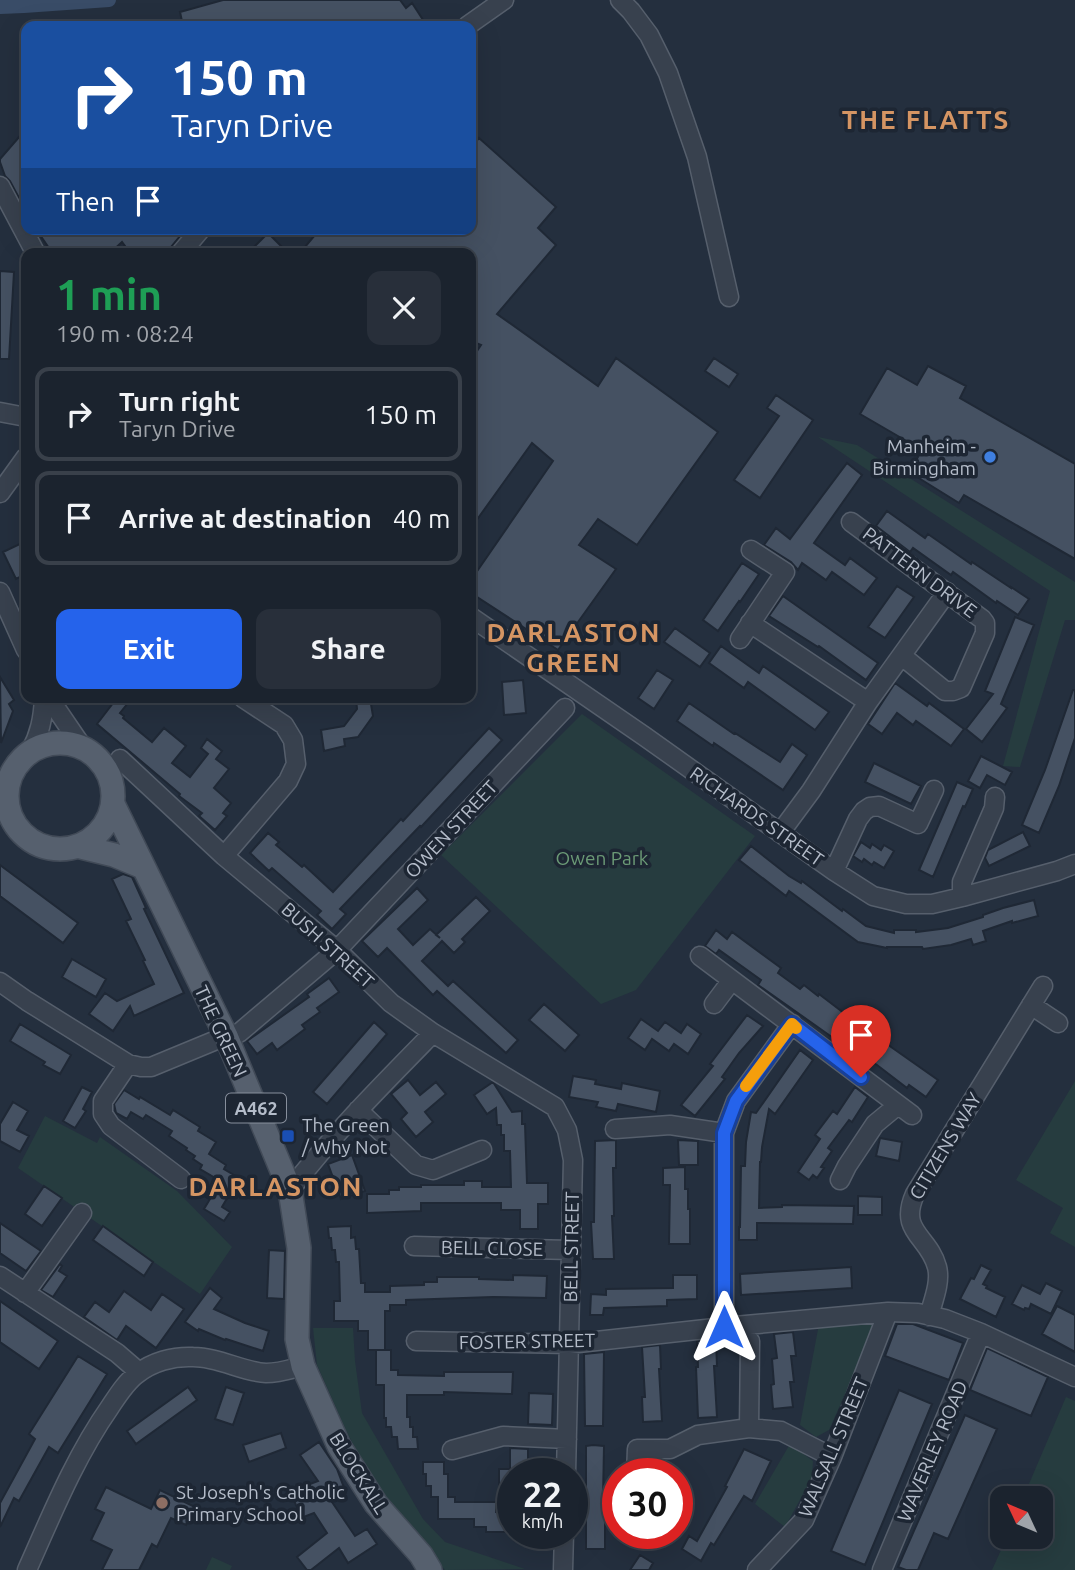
<!DOCTYPE html>
<html lang="en">
<head>
<meta charset="utf-8">
<style>
	:root { --surface:#1b232e; --page:#282f3a; --text:#f1f3f6; --muted:#a0a4aa; --line:#39404a; --accent:#2563eb }
	body { margin:0; font-family:Ubuntu,sans-serif; background:var(--page); color:var(--text); height:100vh; display:flex; flex-direction:column; font-size:26px; white-space:nowrap }
	* { box-sizing:border-box; margin:0 }
	p { font-size:23px; color:var(--muted) }
	.icon { flex:none; width:38px; height:38px; fill:none; stroke:currentColor; stroke-width:2; stroke-linecap:round; stroke-linejoin:round }
	.map { position:relative; flex:1; overflow:hidden }
	.drawer { position:absolute; left:21px; top:248px; width:455px; height:455px; display:flex; flex-direction:column; background:var(--surface); border-radius:14px; box-shadow:0 7px 28px #0002,0 0 0 2px var(--line) }
	.drawer>* { flex:none }
	.top-card { position:absolute; left:21px; top:21px; width:455px; height:214px; border-radius:14px; box-shadow:0 7px 28px #0002,0 0 0 2px var(--line); background:#1a4fa0; color:#fff; overflow:hidden }
	.needle { width:46px; rotate:314deg }
	.fabs { position:absolute; left:990px; top:1486px; display:grid; gap:14px }
	.fabs a { display:grid; place-items:center; width:63px; height:63px; border-radius:14px; background:var(--surface); box-shadow:0 7px 28px #0002,0 0 0 2px var(--line); font-size:35px }
	.speed { position:absolute; left:497px; top:1458px; display:flex; gap:14px; font-size:35px; font-weight:700; text-align:center }
	.speed>* { display:grid; place-content:center; width:91px; height:91px; border-radius:50%; background:var(--surface); box-shadow:0 7px 28px #0002,0 0 0 2px var(--line); line-height:1 }
	.speed small { font-size:18px; font-weight:400 }
	.speed .limit { border:10px solid #d22; background:#fff; color:#111 }
	.pin { position:absolute; display:grid; place-items:center; width:60px; height:60px; color:#fff; margin:-72px -30px; border-radius:50% 50% 50% 0; rotate:-45deg; box-shadow:0 0 7px #0007 }
	.pin .icon { rotate:45deg }
	.me { position:absolute; width:77px; margin:-38px; rotate:0deg; stroke-linejoin:round; filter:drop-shadow(0 0 5px #0008) }
	.turn { display:flex; align-items:center; gap:24px; height:147px; padding:0 35px; font-size:32px }
	.turn .icon { width:91px; height:91px; stroke-width:2.5 }
	.turn b { display:block; font-size:49px; line-height:60px }
	.then { display:flex; align-items:center; height:66px; padding:0 35px; background:#0003; gap:14px; font-size:26px }
	.round { display:grid; place-items:center; flex:none; width:74px; height:74px; border-radius:14px; background:var(--page) }
	.head { display:flex; align-items:center; justify-content:space-between; height:119px; padding:0 35px }
	h1 { font-size:42px; font-weight:700; line-height:52px; color:#1e9e55 }
	.action { display:flex; gap:14px; margin-top:auto; padding:14px 35px }
	.action a { flex:1; height:80px; border-radius:14px; background:var(--accent); color:#fff; font-size:28px; font-weight:700; line-height:80px; text-align:center }
	.action a+a { background:var(--page); color:var(--text) }
	ul { padding:0; list-style:none }
	li { display:flex; align-items:center; gap:21px; height:94px; margin:0 14px 10px; padding:0 21px; border:4px solid var(--line); border-radius:14px }
	li div { flex:1 }
	li b { display:block; font-size:26px }
	li em { font-style:normal }
	.map>svg:first-child { display:block }
</style>
</head>
<body>
<div class="map">
<svg width="1075" height="1570" viewBox="0 0 1075 1570">
	<rect width="100%" height="100%" fill="#242f3e"/>
	<path fill="#263c3f" d="M818 437 857 445 1075 582V620H1065L1020 767 1003 766 1050 591Z
		M582 714 755 836 636 990 601 1004 441 855Z
		M1075 1081V1247L1050 1233 1063 1208 1016 1180Z
		M45 1116 97 1143 100 1137 177 1191 232 1247 200 1294 18 1168Z
		M871 1319 875 1328 829 1430 816 1437 800 1425 819 1324Z
		M313 1328H353L355 1361 362 1413 423 1519 445 1542 525 1569 445 1570 388 1506 348 1435 317 1365Z
		M1066 1397 1075 1401V1570H992L1007 1537 1041 1536V1498H1023Z
		M790 1444 813 1461 812 1478 785 1527 755 1504Z
		M212 1557 232 1566 230 1570H206Z"/>
	<g fill="none" stroke-linecap="round" stroke-linejoin="round">
		<path stroke="#394c67" stroke-width="14" d="M0 7 24 6 109 0"/>
	</g>
	<path fill="#455162" stroke="#1f2835" stroke-width="2" d="M223 0H400L406 8 412 3 427 26H183L180 12Z
		M26 129V211L10 181 5 176 0 162V159Z
		M479 138 556 207 538 228 556 245 497 314 598 386 616 358 718 432 637 545 598 519 579 545 616 569 558 650 471 593V580L553 461 532 443 471 528V360L481 345 471 341V254H299L320 229H471V147Z
		M36 229H186L171 247 168 254H131L122 242 109 254H53Z
		M268 233 289 254H247Z
		M0 271 14 272 9 359H0Z
		M714 358 738 374 729 387 705 371Z
		M928 366 966 386 960 398 1075 464V559L964 495 959 503 909 472 922 450 860 414 887 368 917 385Z
		M776 395 813 420 760 498 734 480 779 416 767 408Z
		M847 463 862 475 814 543 845 565 850 558 877 578 864 595 832 572 826 580 802 563 798 570 791 562 764 545 776 528 790 539Z
		M887 511 925 538 928 534 971 564 972 562 1011 588V587L1029 599 1018 615 997 601 996 603 953 572 951 575 913 548 910 552 876 526Z
		M26 541V574L16 579 3 552Z
		M742 563 759 574 740 602 739 601 718 631 703 620Z
		M897 586 914 597 885 638 868 627Z
		M783 596 878 663 866 680 819 646 818 647 769 616Z
		M1015 617 1034 625 1001 704 1007 708 982 742 966 729 993 694 985 691Z
		M675 628 710 653 700 667 664 642Z
		M721 646 759 673 763 666 829 712 815 730 748 682 744 688 709 663Z
		M657 670 673 680 654 709 638 698Z
		M0 677 14 700 9 704 13 711 1 743Z
		M523 680 526 713 504 715 502 682Z
		M895 683 927 706 929 703 964 729 951 746 916 721 913 725 897 713 882 734 868 724Z
		M1073 690H1075V738L1059 786 1039 833 1022 825 1045 770Z
		M117 698H132L120 713 124 716 123 718 152 742 164 728 186 746 172 763 190 777 208 754 201 748 207 739 222 751 216 759 229 769 214 788 231 803 223 813 227 816 215 830 199 816 202 813 179 796 180 794 97 724Z
		M356 698H370L373 716 358 737 344 739 345 746 324 751 321 730 344 726 357 709Z
		M689 703 734 734 735 733 780 762 792 744 807 755 783 790 714 743 713 746 677 721Z
		M489 728 502 740 421 827 420 826 340 909 346 914 332 929 317 915 321 911 272 868 269 871 250 853 268 833 279 842 276 845 302 867 304 865 333 892 401 819 403 821Z
		M981 756 1012 772 1005 785 987 775 980 788 968 781Z
		M874 763 921 786 911 804 865 782Z
		M957 782 973 789 965 807 963 806 933 877 919 870Z
		M1023 832 1030 846 989 866 985 858 988 850Z
		M861 842 870 848 872 844 881 850 884 845 894 851 884 868 874 862 872 865 864 859 862 862 853 856Z
		M751 846 789 876 801 883 802 881 842 911 843 909 866 926 894 933V930H916V932L948 928 983 917V915L1003 908 1034 900 1038 916 1012 923V921L983 931 986 941 973 945 971 939 951 945 923 949 922 947H887V948L858 942 789 891 786 896 739 860Z
		M0 865 78 923 63 943 0 896Z
		M123 874 132 877 146 908 144 909 184 993 134 1016 130 1006 113 1031 89 1014 105 993 117 1001 154 984 143 961 145 960 126 921 131 919 112 879Z
		M417 888 428 900 398 929 413 945 430 929 440 938 436 935 476 897 490 911 462 939 465 942 454 953 442 941 422 961 448 986 453 981 518 1040 506 1053 437 991 433 995 387 948 378 957 362 941Z
		M716 930 727 939 732 932 781 968 778 973 800 989 804 985 818 996 819 994 857 1023 938 1080 926 1097 909 1085 907 1088 877 1065 829 1035 758 985 761 980 719 950 716 954 705 946Z
		M72 959 106 979 96 997 62 977Z
		M329 978 339 992 317 1008 320 1012 302 1025 305 1029 277 1050 272 1043 257 1054 247 1041 309 997 307 994Z
		M544 1004 579 1035 565 1051 529 1020Z
		M747 1015 763 1026 739 1053 722 1077 725 1079 695 1116 681 1105 713 1066 710 1064Z
		M641 1019 658 1031 665 1022 681 1033 687 1024 701 1034 688 1054 674 1044 669 1051 652 1039 645 1050 628 1038Z
		M374 1022 387 1034 327 1104 313 1092Z
		M20 1024 71 1055 60 1074 43 1065 45 1062 10 1041Z
		M800 1050 813 1060 775 1114 769 1109 762 1147 761 1162H760L759 1208 782 1207V1205L854 1206 853 1224 757 1223V1240H739V1227H740L741 1166H745L746 1142 751 1112 756 1113Z
		M573 1076 596 1080 595 1084 621 1089 622 1083 660 1091 656 1112 618 1104 616 1111 596 1107 598 1102 569 1097Z
		M408 1080 420 1095 436 1082 446 1094 425 1112 433 1122 416 1137 401 1119 407 1113 391 1094Z
		M493 1082 512 1112 522 1111V1124H525L527 1183H548V1204H538V1229H520V1210H501V1203H421V1211L367 1213V1194H389V1190H399V1187H421V1185H464V1181H482V1187H511L510 1151H504V1135H501V1125H497L496 1108 487 1114 474 1095Z
		M82 1087 92 1092 83 1109 86 1111 75 1128 63 1121Z
		M855 1087 868 1097 852 1122 849 1120 828 1148 832 1151 821 1167 824 1168 817 1178 813 1175 809 1180 798 1172 820 1139 815 1135 833 1111 837 1114Z
		M124 1090 139 1099 140 1097 170 1115 173 1110 200 1127 198 1131 216 1142 209 1154 226 1165 224 1169 239 1178 222 1207 230 1212 224 1221 204 1209 210 1199 206 1197 217 1179 200 1169 202 1165 193 1159 195 1156 186 1150 187 1148 169 1136 172 1131 146 1115 143 1119 131 1112 127 1119 116 1113 114 1104Z
		M13 1102 28 1111 17 1130 29 1136 20 1152 0 1141V1124Z
		M880 1138 902 1142 899 1161 876 1156Z
		M616 1140V1168H613L614 1216H612L614 1259H593L591 1222H594L595 1141Z
		M678 1140 698 1141V1165H679Z
		M352 1155 365 1191 341 1199 328 1164Z
		M685 1167V1189H688V1209H690V1244H669L670 1185H663V1168Z
		M44 1186 62 1198 42 1226 25 1214Z
		M858 1196 882 1197V1215H858Z
		M0 1223 41 1251 26 1271 0 1253Z
		M103 1226 153 1262 144 1276 93 1240Z
		M351 1226V1238L355 1237 356 1249H359L361 1283H365V1292H390V1286L424 1285V1282H437V1277H479V1279L513 1280V1275L547 1276 546 1298 493 1297 406 1300V1305H390V1311H385V1350H368V1331H358V1321H334V1301H340L339 1262H336L335 1250H332L331 1238H329L328 1227Z
		M269 1250 285 1251 284 1299 267 1298Z
		M60 1264 62 1266 59 1271 67 1276 53 1297 41 1290Z
		M981 1265 991 1270 983 1284 987 1286 986 1288 1005 1297 996 1317 960 1299 971 1278 974 1279Z
		M851 1267 852 1288 741 1295 740 1274Z
		M673 1275H697V1299L667 1300V1306L604 1308 603 1315H590L591 1294 606 1295V1289L673 1288Z
		M1046 1283 1062 1291 1051 1314 1031 1304 1029 1309 1025 1308 1024 1310 1012 1304 1022 1285 1040 1294Z
		M210 1288 222 1298 214 1309 245 1323 269 1331 263 1351 226 1339 225 1340 199 1329 198 1331 185 1322Z
		M124 1291 151 1310 162 1294 184 1309 156 1348 126 1326 117 1340 84 1317 95 1302 109 1312Z
		M0 1301 58 1341 39 1369 0 1342Z
		M1057 1306 1075 1315V1352L1042 1334Z
		M897 1324H913L963 1343 949 1380 885 1356Z
		M793 1332 796 1356H791L794 1382H790L793 1407 773 1409 771 1385 774 1384 772 1359 777 1358 774 1334Z
		M697 1341H716L717 1366H714L717 1417 698 1418 696 1367H698Z
		M660 1345 661 1369H659L662 1421 643 1422 642 1397H645L642 1347Z
		M987 1348 1048 1377 1031 1416 970 1390Z
		M376 1350H391V1370H398V1375L444 1376V1372H513L512 1394 444 1392V1395H407V1417H410V1427H413V1437H417L418 1449H398L397 1437H392L391 1427H386V1418H384V1385H376Z
		M604 1352 603 1426H585L584 1354Z
		M78 1356 107 1374 58 1453 49 1447 19 1501 14 1498 0 1527V1503L35 1439 29 1434Z
		M188 1387 197 1400 136 1444 127 1431Z
		M226 1387 244 1393 233 1425 215 1419Z
		M899 1390 932 1404 865 1565 831 1551Z
		M529 1393 553 1394 552 1425 528 1424Z
		M965 1415 997 1429 948 1539 934 1533 918 1570H906L898 1567Z
		M281 1433 286 1448 249 1462 243 1445Z
		M319 1442 337 1469 346 1493 330 1499 355 1536 367 1529 377 1544 348 1563 339 1548 311 1570H307L297 1557 327 1533 314 1513 301 1518 294 1500 305 1495 302 1487 318 1481 300 1455Z
		M593 1445 604 1446 603 1500H605V1549H586V1446Z
		M510 1448 528 1449V1459H550V1474H513V1488H499V1469H510Z
		M744 1449 771 1461 752 1501 744 1496 714 1545 711 1543 701 1561 682 1549 689 1536 697 1541 727 1487 725 1486Z
		M423 1462H444V1474H448V1497H455V1502H496V1512H513V1526H507V1532H486V1527H474V1519H438V1497H431V1486H426V1474H423Z
		M106 1487 151 1509 160 1490 195 1507 186 1525 171 1518 157 1547 152 1544 139 1570H102L112 1550 91 1540 104 1513 95 1509Z
		M640 1555 653 1563 649 1570H630Z"/>
	<g fill="none" stroke-linecap="round" stroke-linejoin="round">
		<defs>
			<path id="minor" d="M620 0 631 11 649 35 668 73 697 157 729 297
				M467 26 504 0
				M0 186 36 254
				M180 254 201 229
				M0 412 26 417
				M0 493 26 457
				M851 522 982 619 985 623V633L961 688 953 691H945L902 656
				M0 592 26 650
				M471 617 644 736 834 871 873 896 906 904H932L962 897 1057 871 1075 864
				M750 623 868 702
				M740 639 785 572 751 550
				M49 698 83 748
				M30 752C40 734 43 718 44 698
				M120 759 224 856 337 950 391 1003 433 1033 555 1107 567 1130 573 1160 566 1474
				M780 833 811 791 868 702 947 592
				M224 856 288 781 296 764 293 740 284 725 243 698
				M834 871 858 819 864 811 870 807 879 806 918 824 934 790
				M962 897V882L994 808 995 797
				M700 956 912 1115
				M0 982 27 1001 128 1064 141 1067H151L226 1036
				M714 1004 732 980
				M1031 1005 1058 1023
				M239 1033 337 950 565 708
				M128 1064 103 1101V1114L111 1126 181 1179
				M358 1110 416 1165 433 1170 482 1150
				M615 1129 670 1125 724 1133
				M840 1180 847 1166 875 1124 898 1105
				M290 1190C333 1134 383 1084 433 1033
				M414 1246 571 1250
				M0 1276 117 1353 139 1372
				M25 1293 82 1213
				M929 1316C933 1301 941 1282 937 1267 929 1236 898 1232 915 1194L1043 986
				M724 1327V1133L736 1101 792 1024
				M416 1341 569 1344 724 1327 888 1312 918 1313 945 1319 981 1333 1075 1377
				M749 1428 750 1341
				M452 1450 503 1436 567 1439
				M636 1474 637 1449H670L698 1435 749 1428 781 1431 832 1457
				M27 1570C52 1514 75 1457 110 1407 118 1395 126 1382 137 1374 152 1362 173 1356 193 1357 219 1357 243 1372 266 1373 279 1373 291 1369 303 1366
				M563 1570 564 1533
				M757 1570 804 1520 832 1457 888 1312
				M882 1570 981 1333"/>
			<path id="major" d="M7 796a53 53 0 1 1 106 0a53 53 0 1 1-106 0Z
				M113 804 226 1036 290 1190 299 1248 297 1339 303 1366 339 1446 376 1504 421 1555 430 1570
				M77 846 114 855 143 867"/>
		</defs>
		<use href="#minor" stroke="#565f6c" stroke-width="21"/>
		<use href="#major" stroke="#414a57" stroke-width="26"/>
		<use href="#minor" stroke="#38414e" stroke-width="18"/>
		<use href="#major" stroke="#56606e" stroke-width="23"/>
	</g>
	<g fill="none" stroke-linecap="round" stroke-linejoin="round">
		<defs>
			<path id="route" d="M724 1327V1133L736 1101 792 1024 861 1077"/>
		</defs>
		<use href="#route" stroke="#184099" stroke-width="18"/>
		<use href="#route" stroke="#2563eb" stroke-width="12"/>
		<path stroke="#f59e0b" stroke-width="12" d="M746 1086 792 1024 796 1028"/>
	</g>
	<circle fill="#3f7fe0" stroke="#1d2633" stroke-width="2.5" cx="990" cy="457" r="7"/>
	<rect fill="#1a4fb4" stroke="#1d2633" stroke-width="2.5" x="281" y="1129" width="14" height="14" rx="3.5"/>
	<circle fill="#8d6e63" stroke="#1d2633" stroke-width="2.5" cx="162" cy="1503" r="7"/>
	<g text-anchor="middle" dominant-baseline="central" stroke-width="7" stroke-linejoin="round" paint-order="stroke">
		<rect fill="#1d2633" stroke="#878f9c" stroke-width="2" x="226" y="1093.5" width="60" height="29" rx="5"/>
		<g font-size="18" font-weight="bold" fill="#b4bcc9">
			<text x="256" y="1108">A462</text>
		</g>
		<g font-size="19" fill="#b4bcc9" stroke="#1d2633" text-anchor="start">
			<text x="976" y="446" text-anchor="end">Manheim -<tspan x="976" dy="22">Birmingham</tspan></text>
			<text x="302" y="1125">The Green<tspan x="302" dy="22">/ Why Not</tspan></text>
			<text x="176" y="1492">St Joseph's Catholic<tspan x="176" dy="22">Primary School</tspan></text>
		</g>
		<g font-size="19" fill="#b4bcc9" stroke="#1d2633">
			<text transform="translate(920 572) rotate(37)">PATTERN DRIVE</text>
			<text transform="translate(757 816) rotate(35)">RICHARDS STREET</text>
			<text transform="translate(451 829) rotate(-47)">OWEN STREET</text>
			<text transform="translate(328 945) rotate(42)">BUSH STREET</text>
			<text transform="translate(221 1031) rotate(65)">THE GREEN</text>
			<text transform="translate(945 1146) rotate(-59)">CITIZENS WAY</text>
			<text transform="translate(571 1247) rotate(-89)">BELL STREET</text>
			<text transform="translate(492 1248) rotate(1)">BELL CLOSE</text>
			<text transform="translate(527 1341) rotate(-1)">FOSTER STREET</text>
			<text transform="translate(833 1447) rotate(-67)">WALSALL STREET</text>
			<text transform="translate(932 1451) rotate(-67)">WAVERLEY ROAD</text>
			<text transform="translate(359 1473) rotate(58)">BLOCKALL</text>
		</g>
		<g font-size="19" fill="#6b9a76" stroke="#1d2633">
			<text x="602" y="858">Owen Park</text>
		</g>
		<g font-size="26" font-weight="bold" letter-spacing="2" fill="#d59563" stroke="#1d2633">
			<text x="926" y="119">THE FLATTS</text>
			<text x="574" y="632">DARLASTON<tspan x="574" dy="30">GREEN</tspan></text>
			<text x="276" y="1186">DARLASTON</text>
		</g>
	</g>
</svg>
<div class="fabs">
<a><svg class="needle" viewBox="-14 -14 28 28"><path d="M0-13l5 13h-10z" fill="#e53935"/><path d="M0 13l5-13h-10z" fill="#a0a4aa"/></svg></a>
</div>
<div class="speed"><div>22<small>km/h</small></div><div class="limit">30</div></div>
<div class="pin" style="left:861px;top:1077px;background:#d93025"><svg class="icon" aria-label="arrive" viewBox="0 0 24 24"><path d="M6 21V4h12l-3 4 3 4H6"/></svg></div>
<svg class="me" style="left:724px;top:1327px" viewBox="-20 -20 40 40"><path d="M0-17L14 15 0 8-14 15z" fill="#2563eb" stroke="#fff" stroke-width="4"/></svg>
<div class="top-card">
<div class="turn"><svg class="icon" aria-label="right" viewBox="0 0 24 24"><path d="M7 20v-9h11M14 6l5 5-5 5"/></svg><div><b>150 m</b>Taryn Drive</div></div>
<div class="then">Then<svg class="icon" aria-label="arrive" viewBox="0 0 24 24"><path d="M6 21V4h12l-3 4 3 4H6"/></svg></div>
</div>
<section class="drawer">
<div class="head"><div><h1>1 min</h1><p>190 m · 08:24</p></div><a class="round"><svg class="icon" aria-label="close" viewBox="0 0 24 24"><path d="M6 6l12 12M18 6L6 18"/></svg></a></div>
<ul>
<li><svg class="icon" aria-label="right" viewBox="0 0 24 24"><path d="M7 20v-9h11M14 6l5 5-5 5"/></svg><div><b>Turn right</b><p>Taryn Drive</p></div><em>150 m</em></li>
<li><svg class="icon" aria-label="arrive" viewBox="0 0 24 24"><path d="M6 21V4h12l-3 4 3 4H6"/></svg><div><b>Arrive at destination</b></div><em>40 m</em></li>
</ul>
<div class="action"><a>Exit</a><a>Share</a></div>
</section>
</div>
</body>
</html>
